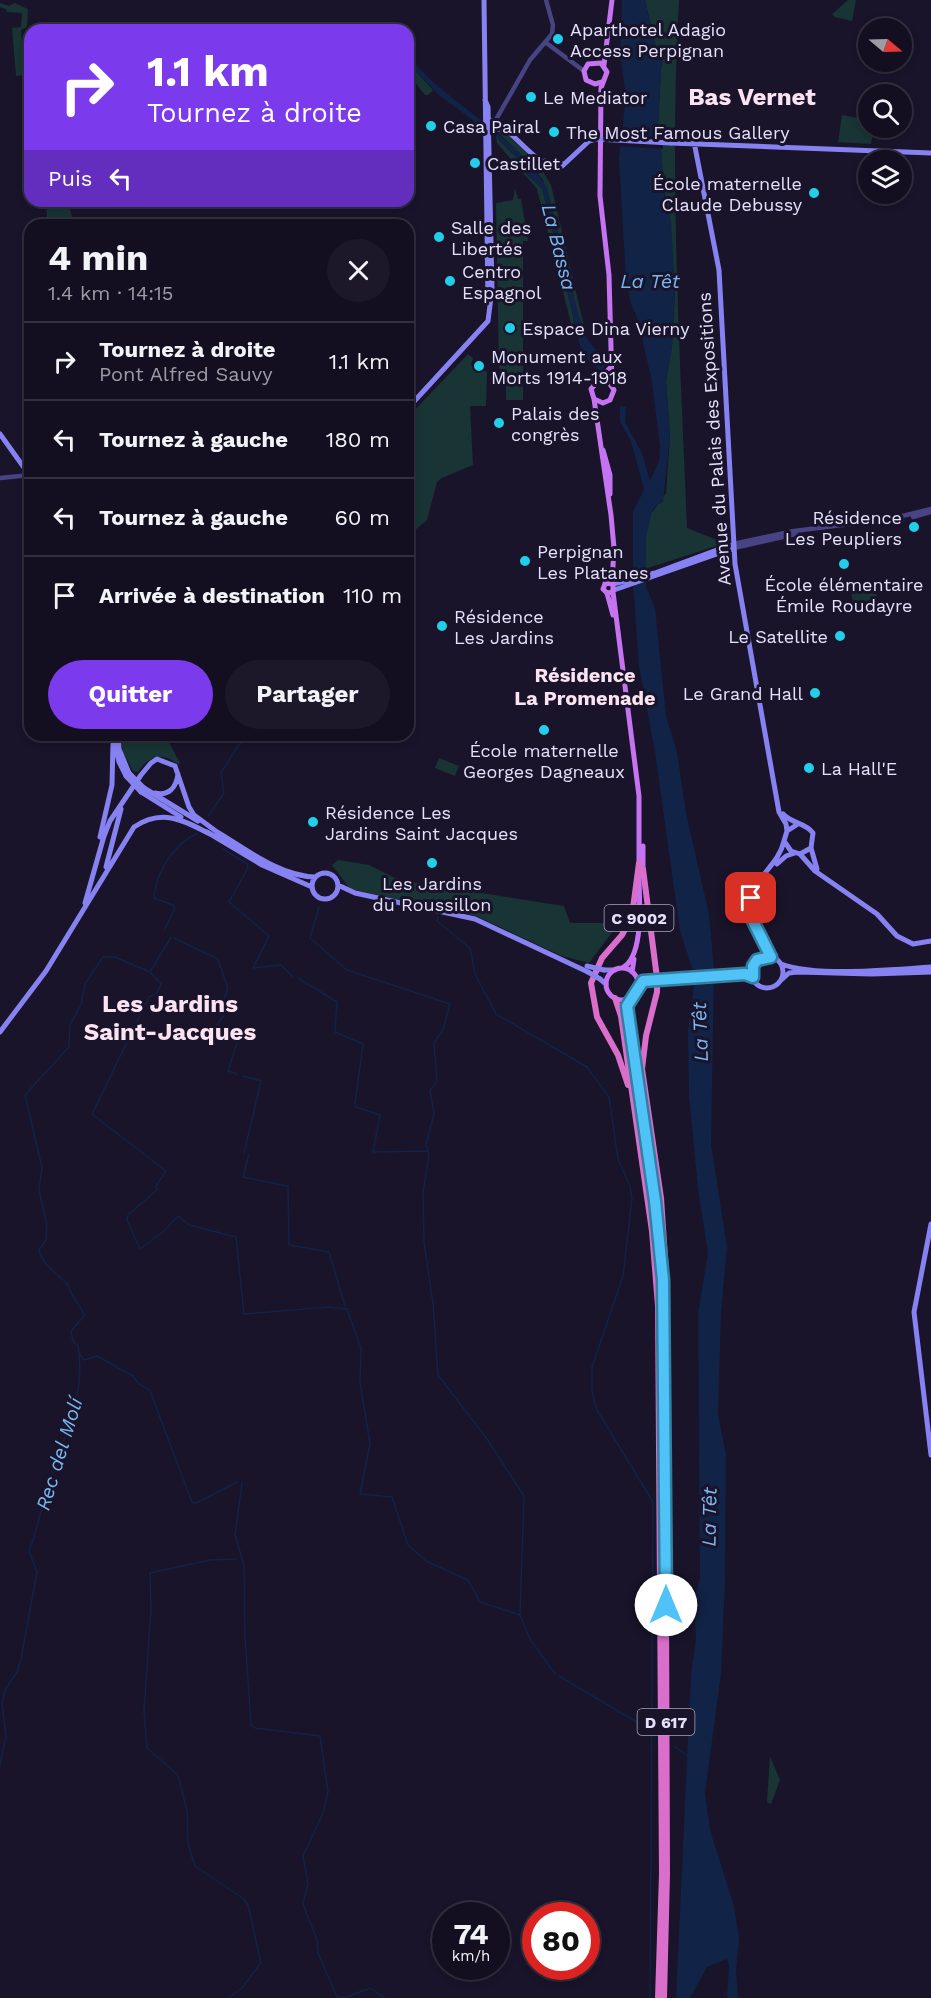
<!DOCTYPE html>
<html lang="fr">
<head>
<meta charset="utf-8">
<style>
	:root { --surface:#130f20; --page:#1c1829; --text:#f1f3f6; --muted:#9d9ca5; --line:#322f3e; --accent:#7c3aed }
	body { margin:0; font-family:"Work Sans",sans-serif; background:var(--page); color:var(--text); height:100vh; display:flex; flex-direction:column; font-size:22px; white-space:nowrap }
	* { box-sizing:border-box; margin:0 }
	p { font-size:20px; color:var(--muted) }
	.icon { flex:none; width:33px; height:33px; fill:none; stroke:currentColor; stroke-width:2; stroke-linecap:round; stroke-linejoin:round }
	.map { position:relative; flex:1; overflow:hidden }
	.side { position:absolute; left:24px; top:219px; width:390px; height:522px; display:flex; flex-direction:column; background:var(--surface); border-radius:18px; box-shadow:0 3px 9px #0003,0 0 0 2px var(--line) }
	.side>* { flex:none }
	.top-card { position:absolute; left:24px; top:24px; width:390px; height:183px; border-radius:18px; box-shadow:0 3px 9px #0003,0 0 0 2px var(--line); background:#7c3aed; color:#fff; overflow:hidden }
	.needle { width:39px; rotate:109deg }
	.controls { position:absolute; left:858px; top:18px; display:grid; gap:12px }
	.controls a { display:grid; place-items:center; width:54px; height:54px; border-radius:50%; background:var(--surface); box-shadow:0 3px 9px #0003,0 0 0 2px var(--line); font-size:30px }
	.speed { position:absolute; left:432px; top:1902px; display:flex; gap:12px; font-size:30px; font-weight:700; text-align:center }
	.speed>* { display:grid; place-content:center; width:78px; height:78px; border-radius:50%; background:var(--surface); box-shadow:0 3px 9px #0003,0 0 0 2px var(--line); line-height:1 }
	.speed small { font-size:15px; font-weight:400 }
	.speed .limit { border:9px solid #d22; background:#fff; color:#111 }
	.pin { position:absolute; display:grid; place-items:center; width:51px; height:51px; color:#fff; margin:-26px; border-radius:12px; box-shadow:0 3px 9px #0006 }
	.me { position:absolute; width:66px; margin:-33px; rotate:0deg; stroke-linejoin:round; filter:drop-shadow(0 0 4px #0008) }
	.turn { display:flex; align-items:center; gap:21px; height:126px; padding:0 24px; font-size:27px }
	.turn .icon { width:78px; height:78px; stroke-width:2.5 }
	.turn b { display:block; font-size:42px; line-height:51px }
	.then { display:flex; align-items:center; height:57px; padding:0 24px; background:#0003; gap:12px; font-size:22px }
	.round { display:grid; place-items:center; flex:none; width:63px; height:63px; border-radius:32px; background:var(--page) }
	.headline { display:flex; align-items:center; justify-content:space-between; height:102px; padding:0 24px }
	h1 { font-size:36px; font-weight:700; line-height:45px }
	.button { display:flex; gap:12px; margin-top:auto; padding:12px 24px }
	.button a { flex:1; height:69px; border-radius:36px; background:var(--accent); color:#fff; font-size:24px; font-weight:700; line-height:69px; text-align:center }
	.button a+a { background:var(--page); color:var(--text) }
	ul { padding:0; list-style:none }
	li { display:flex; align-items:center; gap:18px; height:78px; padding:0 24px; border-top:2px solid var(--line) }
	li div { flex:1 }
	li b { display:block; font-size:22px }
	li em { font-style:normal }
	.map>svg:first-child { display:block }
</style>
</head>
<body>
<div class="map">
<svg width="931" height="1998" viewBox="0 0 931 1998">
	<rect width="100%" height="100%" fill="#19142a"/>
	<path fill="#183434" d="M645 0H679C669 176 680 352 687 528L717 540 727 538 725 543 645 569 646 535 651 514 666 493 670 437 666 381 672 346 675 291 658 126 661 68 665 51H663L661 58 658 57Z
		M848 0H856L852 21 835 17 832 14Z
		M0 3 9 6 15 3 28 9 27 27 21 30 24 75 16 76 12 28 21 27 22 13 7 12 6 9 0 7Z
		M408 63 433 90 428 95H425L408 74Z
		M842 115 868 120V128H874L871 144 838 142Z
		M501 132 506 133 538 163 551 185 586 335 578 314 543 180 532 166 499 133Z
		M496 137 518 159 528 176 542 188 573 314 575 339 537 189 497 143Z
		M515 188 518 199H521L528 241H523V400H506V369H499L496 203 513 200Z
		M46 201H68L74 225H43L44 217H47Z
		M468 354 473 358 471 365 487 372 486 406H470L473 465 442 478 437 482 427 520 408 536V417Z
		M881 587V589L876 591 877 601 853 604 851 591Z
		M120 735H165L180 763 178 765C164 751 148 756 138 772L133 771 123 753Z
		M439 758 459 766 455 776 435 768Z
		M338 860 369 865 399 880 564 906 570 923H619L589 963 562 956 476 916 350 889 332 865Z
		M770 1756 780 1780 771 1804 767 1802Z"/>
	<path fill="#112346" d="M622 0H645L658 57 661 58 663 50H665L661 68 658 126 662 155V184L671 221 675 291 672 346 666 381 670 437 663 502 655 506 651 514 646 535V587L655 608 666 716 677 752 686 813 709 914 714 969 711 1144 727 1247 721 1313 718 1414 726 1455 725 1579 721 1674 705 1793 710 1830 734 1906 739 1938 736 1970 738 1998H727L729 1966 727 1959 707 1967 690 1998H676L691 1674 696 1639 694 1600 700 1578 698 1313 708 1253 698 1189 689 1096 688 1031 695 977 680 931 655 752 639 666 633 584V511L644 490 631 441 620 422V406L626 407 625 422 642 453 650 481 659 461 660 446 652 382 638 320 631 304 626 281 619 159 626 97 620 53Z
		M408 56C420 68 431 81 445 92 481 122 523 147 547 188L578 314 587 339 605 361 603 374 587 359 580 346 542 188 528 176 518 159 497 138 440 96 408 63Z"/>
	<path fill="#19142a" d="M619 135 662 137 663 149 618 146Z"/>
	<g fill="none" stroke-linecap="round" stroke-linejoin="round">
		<path stroke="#112346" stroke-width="1.5" d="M208 816 224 793 221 773 238 746 250 735
			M223 849 247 864 248 868 229 902 269 936 253 968 281 965 293 977
			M319 907 310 938 347 970 450 1004 443 1030 434 1043 437 1081 430 1091 434 1114 426 1144 429 1156 423 1192 424 1243 433 1303 438 1375 487 1439 524 1496 520 1615 530 1639 555 1674
			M438 917 437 921 470 948 475 974 496 1014 587 1067 609 1097 618 1159 630 1186 632 1199 623 1276 592 1367V1392L597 1410 653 1502 650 1998
			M165 929 175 908 173 905 154 898C155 872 175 843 198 833
			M174 938 218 959 228 989 222 1004 227 1011 217 1025 238 1040 228 1071 237 1074
			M150 972 161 984 157 993 149 997 92 1114 166 1171 156 1186 157 1190 128 1215 127 1220 140 1249 164 1231 178 1216 189 1225 236 1237 244 1314 329 1307 347 1309 361 1348 360 1383 370 1444 360 1494 392 1497 408 1545 426 1561 468 1580 480 1602 520 1615
			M298 978 337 1002 335 1032 363 1044 355 1104 356 1107 380 1115 373 1152 428 1151
			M243 1076 261 1081 244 1153
			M249 1154 243 1177 288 1186 289 1245 329 1252 345 1306
			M79 1353 84 1360 97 1356 133 1376 138 1383 150 1391 192 1502 196 1503 237 1482
			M242 1483 235 1535 244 1565 245 1637 251 1725 255 1728 320 1736 328 1792 323 1813 303 1856 308 1884 303 1904 317 1940 318 1953 337 1997H347L370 1988 385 1998
			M559 1676 655 1733
			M675 1747 687 1755
			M0 1765 6 1736 2 1703 6 1688 17 1672 21 1659 37 1572 29 1551C39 1527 42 1501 51 1476 66 1433 86 1392 78 1346L73 1341 71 1331 84 1316C83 1308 72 1299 68 1285 57 1272 44 1268 39 1250L46 1240 47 1225 39 1190 42 1168 25 1095 69 1047 70 1025 81 1005 85 984 103 957H115L150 972 171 937
			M228 1998 242 1988 261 1963 248 1905 244 1899 195 1866 188 1844 187 1811 178 1775 147 1748 144 1710 151 1610 150 1573 210 1560 236 1559"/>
		<path stroke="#484484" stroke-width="4.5" d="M545 42 584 71
			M490 130 530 60 552 34 553 25 546 0
			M0 478 30 475
			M913 517 931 512
			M872 524 902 520
			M733 544 794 531 890 519 931 509
			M734 548 796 534"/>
		<path stroke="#8782f2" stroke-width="5" d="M484 0 488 304
			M489 119C515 130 531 163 559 169L589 141 596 139
			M486 133 496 129H506
			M694 142 719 270 735 564 779 812 786 824 787 831
			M671 143 931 153
			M545 161 564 164
			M408 408 488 321 492 289 488 107 485 100
			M0 434 30 476
			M613 584 655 573 733 544
			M614 590 734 548
			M113 735 119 762 126 776
			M118 735 119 749 129 773
			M144 788 198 821
			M141 792 181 817
			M155 793C169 796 176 788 178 774
			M783 814C792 824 805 822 813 833L811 848 800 854 791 851 784 841 787 831 798 824
			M207 832 262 865 312 887
			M217 832C246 849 279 876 315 877
			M100 837 112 785 113 744
			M811 848 817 869
			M800 854 815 871 877 914 897 936 913 944 931 941
			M777 864 786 856 795 853
			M106 867 121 809
			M312 886a13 13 0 1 1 26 0a13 13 0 1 1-26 0Z
			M338 885 355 893 475 919 588 972
			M85 903 104 836 110 821 141 775 151 763 157 759 175 766 189 807 194 815 217 832
			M751 972a16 16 0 1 1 32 0a16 16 0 1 1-32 0Z
			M771 957C755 924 739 905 765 873 774 862 781 854 784 841
			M781 964C816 977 892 970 931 967
			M604 970H615
			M735 974 745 973 753 977
			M600 979 606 984
			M780 981 789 973 798 972 872 974 931 972
			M637 988 643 981
			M0 1032 46 971 134 827C162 808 183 820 210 834
			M931 1224 914 1312 931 1455"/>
		<path stroke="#c573f1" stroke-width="5" d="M604 65 612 0
			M602 82 595 84 586 80 584 71 588 64 601 63 607 72 601 88 600 196 609 275 612 384
			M601 379 608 381 614 390 610 400 603 403 594 399 591 389 610 368
			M594 399 611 515 614 548 612 583
			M603 450 610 475V494
			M605 583 613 584V592L607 593 603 589 609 574
			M613 592 639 796V867
			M607 593 613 615
			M643 873V846
			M622 968C645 957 639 898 639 876
			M606 984a16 16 0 1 1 32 0a16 16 0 1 1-32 0Z
			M632 972 634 959"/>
		<path stroke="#da6ecb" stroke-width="6" d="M643 869 657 978V992L646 1036 642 1069 661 1198 666 1272
			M632 997 627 1002V1014C639 1120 661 1224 665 1331L667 1874 664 1998
			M615 998 621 1016 652 1231 658 1306 662 1874 658 1998
			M628 1085 618 1055 597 1017 591 983 602 958 622 935 632 916 639 863"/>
		<path stroke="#8782f2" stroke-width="5" d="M596 139 671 143
			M129 773 144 788
			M126 776 141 792
			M587 966 604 970
			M588 972 600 979
			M647 981 735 974"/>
	</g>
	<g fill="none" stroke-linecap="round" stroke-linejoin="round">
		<defs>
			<path id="route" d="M666 1605 663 1280 655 1201 627 1006 643 981 745 974 753 977V966L757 960 771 957 752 919 751 898"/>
		</defs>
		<use href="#route" stroke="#337fa1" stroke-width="15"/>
		<use href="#route" stroke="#4fc3f7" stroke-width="10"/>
	</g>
	<g fill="#21cfe8" stroke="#19142a" stroke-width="2">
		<circle cx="558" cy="39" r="6"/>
		<circle cx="531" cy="97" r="6"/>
		<circle cx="431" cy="126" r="6"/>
		<circle cx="554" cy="132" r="6"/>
		<circle cx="475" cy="163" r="6"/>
		<circle cx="814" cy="193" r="6"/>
		<circle cx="439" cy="237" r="6"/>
		<circle cx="450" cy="281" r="6"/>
		<circle cx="510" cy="328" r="6"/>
		<circle cx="479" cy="366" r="6"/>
		<circle cx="499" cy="423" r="6"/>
		<circle cx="914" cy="527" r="6"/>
		<circle cx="525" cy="561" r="6"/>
		<circle cx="844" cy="564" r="6"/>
		<circle cx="442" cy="626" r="6"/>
		<circle cx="840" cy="636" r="6"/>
		<circle cx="815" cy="693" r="6"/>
		<circle cx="544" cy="730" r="6"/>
		<circle cx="809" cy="768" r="6"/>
		<circle cx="313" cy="822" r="6"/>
		<circle cx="432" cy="863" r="6"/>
	</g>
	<g text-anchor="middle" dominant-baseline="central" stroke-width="6" stroke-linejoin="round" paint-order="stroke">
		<g fill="#19142a" stroke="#a8a4bd" stroke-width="1.5">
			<rect x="604.5" y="905" width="69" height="26" rx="4.5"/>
			<rect x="637.5" y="1709" width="57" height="26" rx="4.5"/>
		</g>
		<g font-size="16" font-weight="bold" fill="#e5e1fc">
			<text x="639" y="918">C 9002</text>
			<text x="666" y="1722">D 617</text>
		</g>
		<g font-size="18" fill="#e5e1fc" stroke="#19142a" text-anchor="start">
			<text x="570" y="29">Aparthotel Adagio<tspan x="570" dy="21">Access Perpignan</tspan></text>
			<text x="543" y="97">Le Mediator</text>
			<text x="443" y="126">Casa Pairal</text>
			<text x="566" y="132">The Most Famous Gallery</text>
			<text x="487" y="163">Castillet</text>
			<text x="802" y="183" text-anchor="end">École maternelle<tspan x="802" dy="21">Claude Debussy</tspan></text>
			<text x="451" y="227">Salle des<tspan x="451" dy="21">Libertés</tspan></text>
			<text x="462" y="271">Centro<tspan x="462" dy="21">Espagnol</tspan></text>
			<text x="522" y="328">Espace Dina Vierny</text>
			<text x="491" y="356">Monument aux<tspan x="491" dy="21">Morts 1914-1918</tspan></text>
			<text x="511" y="413">Palais des<tspan x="511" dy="21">congrès</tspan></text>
			<text x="902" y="517" text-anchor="end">Résidence<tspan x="902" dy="21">Les Peupliers</tspan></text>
			<text x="537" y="551">Perpignan<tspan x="537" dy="21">Les Platanes</tspan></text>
			<text x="844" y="584" text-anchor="middle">École élémentaire<tspan x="844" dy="21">Émile Roudayre</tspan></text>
			<text x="454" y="616">Résidence<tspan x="454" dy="21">Les Jardins</tspan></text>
			<text x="828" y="636" text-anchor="end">Le Satellite</text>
			<text x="803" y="693" text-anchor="end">Le Grand Hall</text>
			<text x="544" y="750" text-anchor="middle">École maternelle<tspan x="544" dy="21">Georges Dagneaux</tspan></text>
			<text x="821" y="768">La Hall'E</text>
			<text x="325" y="812">Résidence Les<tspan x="325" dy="21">Jardins Saint Jacques</tspan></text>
			<text x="432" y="883" text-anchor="middle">Les Jardins<tspan x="432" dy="21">du Roussillon</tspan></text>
		</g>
		<g font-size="18" fill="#e5e1fc" stroke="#19142a">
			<text transform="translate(714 439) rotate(-94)">Avenue du Palais des Expositions</text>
		</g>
		<g font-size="20" font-style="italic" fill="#79b7f1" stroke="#19142a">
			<text transform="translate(559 247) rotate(76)">La Bassa</text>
			<text x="650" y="281">La Têt</text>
			<text transform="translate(700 1032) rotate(-92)">La Têt</text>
			<text transform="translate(59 1454) rotate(-73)">Rec del Molí</text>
			<text transform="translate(709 1517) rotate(-89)">La Têt</text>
		</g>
		<g font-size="20" font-weight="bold" fill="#fce3f2" stroke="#19142a">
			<text x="585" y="675">Résidence<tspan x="585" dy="23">La Promenade</tspan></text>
		</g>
		<g font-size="24" font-weight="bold" fill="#fce3f2" stroke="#19142a">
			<text x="752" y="97">Bas Vernet</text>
			<text x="170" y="1004">Les Jardins<tspan x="170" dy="28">Saint-Jacques</tspan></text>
		</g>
	</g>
</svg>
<div class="controls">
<a><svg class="needle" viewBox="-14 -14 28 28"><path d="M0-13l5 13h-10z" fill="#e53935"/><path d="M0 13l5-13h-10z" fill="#9d9ca5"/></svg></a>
<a><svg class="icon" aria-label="search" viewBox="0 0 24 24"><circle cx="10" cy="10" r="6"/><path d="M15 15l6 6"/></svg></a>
<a><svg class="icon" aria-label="layers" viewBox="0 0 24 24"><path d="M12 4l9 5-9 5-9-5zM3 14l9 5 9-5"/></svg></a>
</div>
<div class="speed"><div>74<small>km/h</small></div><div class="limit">80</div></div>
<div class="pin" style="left:751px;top:898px;background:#d93025"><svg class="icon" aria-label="arrive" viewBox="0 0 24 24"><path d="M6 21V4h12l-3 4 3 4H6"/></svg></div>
<svg class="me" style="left:666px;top:1605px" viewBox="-20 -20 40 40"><circle r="19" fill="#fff"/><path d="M0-13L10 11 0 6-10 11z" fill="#4fc3f7"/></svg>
<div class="top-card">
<div class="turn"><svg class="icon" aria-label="right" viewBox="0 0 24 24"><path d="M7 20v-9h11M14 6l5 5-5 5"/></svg><div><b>1.1 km</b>Tournez à droite</div></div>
<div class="then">Puis<svg class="icon" aria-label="left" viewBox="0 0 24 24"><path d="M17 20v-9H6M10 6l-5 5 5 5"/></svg></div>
</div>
<section class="side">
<div class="headline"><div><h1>4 min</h1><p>1.4 km · 14:15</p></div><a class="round"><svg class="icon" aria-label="close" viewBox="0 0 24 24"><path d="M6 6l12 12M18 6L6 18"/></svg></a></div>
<ul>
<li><svg class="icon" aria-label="right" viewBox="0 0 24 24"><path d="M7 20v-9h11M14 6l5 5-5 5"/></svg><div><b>Tournez à droite</b><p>Pont Alfred Sauvy</p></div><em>1.1 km</em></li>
<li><svg class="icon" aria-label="left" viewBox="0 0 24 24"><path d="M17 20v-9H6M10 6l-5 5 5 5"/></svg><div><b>Tournez à gauche</b></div><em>180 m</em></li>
<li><svg class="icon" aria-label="left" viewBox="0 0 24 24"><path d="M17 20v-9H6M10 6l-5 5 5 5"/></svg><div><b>Tournez à gauche</b></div><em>60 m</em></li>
<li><svg class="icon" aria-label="arrive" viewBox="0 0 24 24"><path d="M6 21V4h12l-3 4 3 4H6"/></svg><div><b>Arrivée à destination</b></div><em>110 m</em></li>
</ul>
<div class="button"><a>Quitter</a><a>Partager</a></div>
</section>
</div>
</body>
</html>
